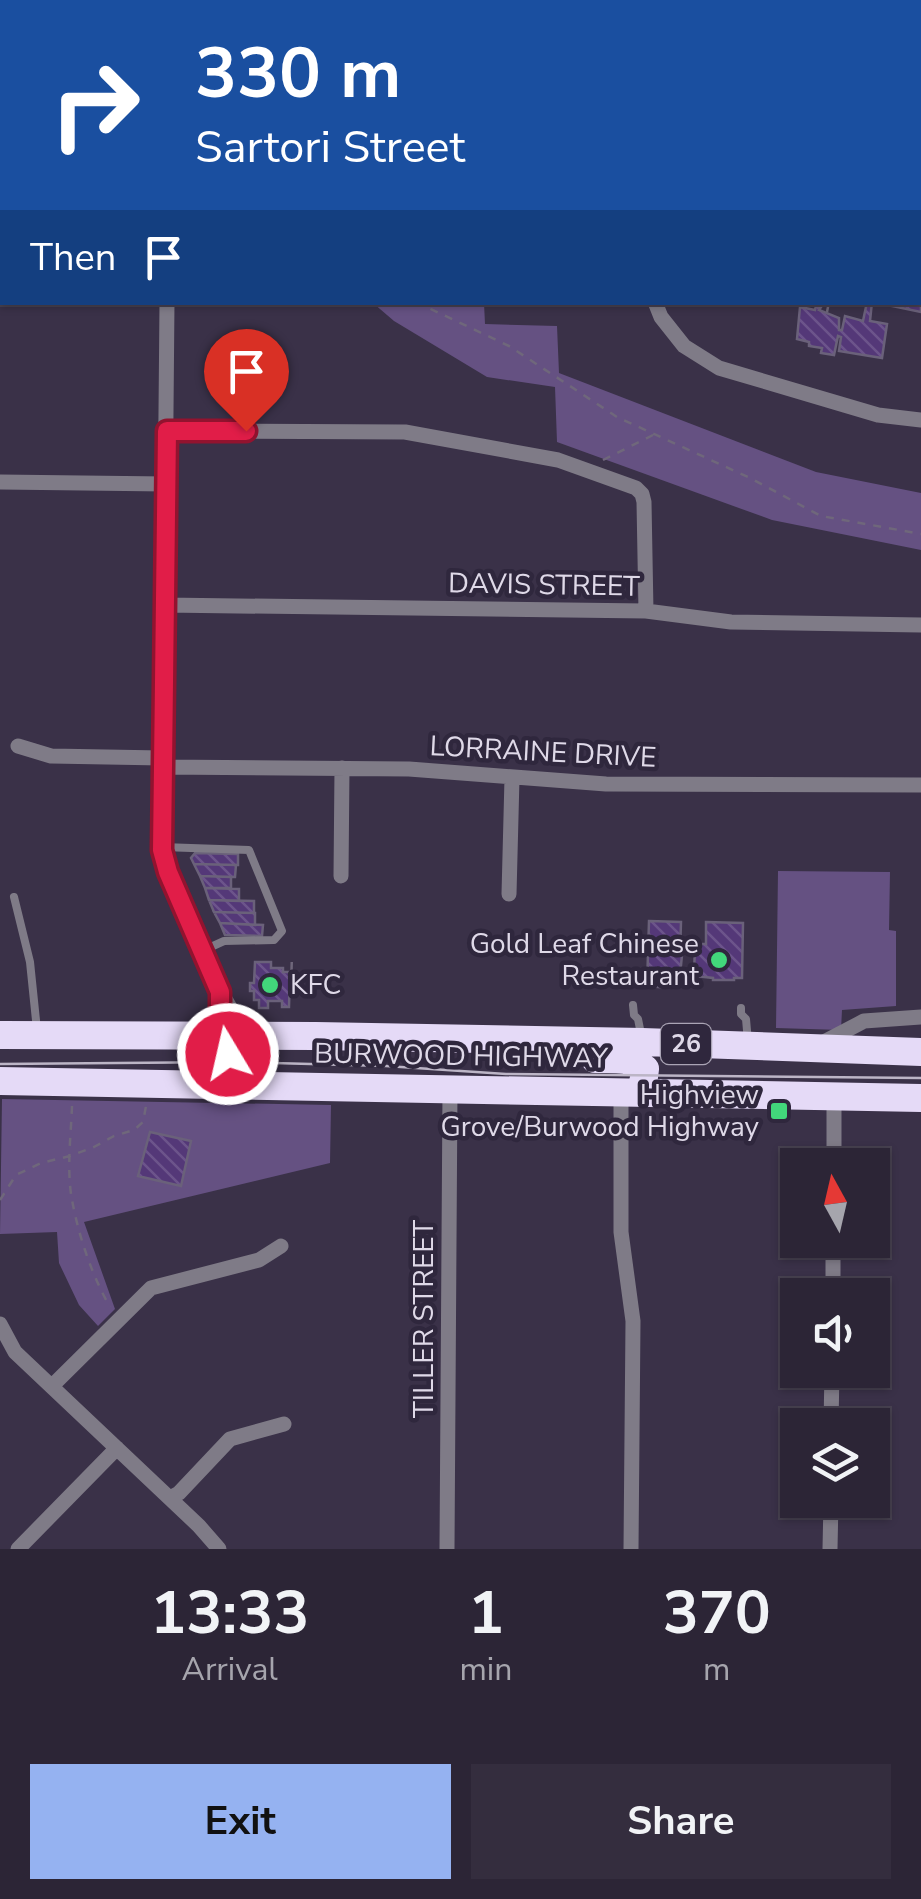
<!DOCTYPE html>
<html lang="en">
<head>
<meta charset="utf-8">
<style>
	:root { --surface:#2c2536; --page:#342d3e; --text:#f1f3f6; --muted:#a6a5ad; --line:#484251; --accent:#95b2f1 }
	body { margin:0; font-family:"Nunito Sans",sans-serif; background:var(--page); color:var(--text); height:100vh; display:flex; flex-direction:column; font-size:38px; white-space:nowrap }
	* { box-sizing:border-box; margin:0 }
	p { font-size:32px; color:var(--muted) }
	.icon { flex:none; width:55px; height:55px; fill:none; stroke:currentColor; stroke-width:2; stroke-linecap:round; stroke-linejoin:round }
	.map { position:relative; height:1549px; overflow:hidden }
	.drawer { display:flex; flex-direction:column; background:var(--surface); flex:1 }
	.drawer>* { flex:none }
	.top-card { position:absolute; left:0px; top:0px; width:922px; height:305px; box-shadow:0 2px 8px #0004,0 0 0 2px var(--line); background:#1a4fa0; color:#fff; overflow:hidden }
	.needle { width:65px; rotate:352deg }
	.controls { position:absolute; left:780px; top:1148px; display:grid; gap:20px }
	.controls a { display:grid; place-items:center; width:110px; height:110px; border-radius:0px; background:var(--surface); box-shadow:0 2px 8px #0004,0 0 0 2px var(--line); font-size:50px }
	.pin { position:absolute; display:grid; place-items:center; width:85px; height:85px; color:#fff; margin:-102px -42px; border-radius:50% 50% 50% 0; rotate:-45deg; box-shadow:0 0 10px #0007 }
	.pin .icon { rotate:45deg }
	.me { position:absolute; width:110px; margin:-55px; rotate:351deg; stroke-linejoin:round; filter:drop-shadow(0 0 8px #0008) }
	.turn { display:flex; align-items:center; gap:35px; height:210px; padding:0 30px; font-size:45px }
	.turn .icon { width:130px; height:130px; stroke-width:2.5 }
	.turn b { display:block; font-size:70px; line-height:85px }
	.then { display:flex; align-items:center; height:95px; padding:0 30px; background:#0003; gap:20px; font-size:38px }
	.eta { display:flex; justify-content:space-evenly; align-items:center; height:170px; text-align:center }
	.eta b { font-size:60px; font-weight:700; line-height:70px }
	.primary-button { display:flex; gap:20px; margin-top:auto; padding:20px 30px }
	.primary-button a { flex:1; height:115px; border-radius:0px; background:var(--accent); color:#111; font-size:40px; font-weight:700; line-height:115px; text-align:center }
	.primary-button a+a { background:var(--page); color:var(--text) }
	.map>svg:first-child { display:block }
</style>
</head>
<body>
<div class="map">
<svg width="921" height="1549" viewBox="0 0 921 1549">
	<defs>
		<pattern id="building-back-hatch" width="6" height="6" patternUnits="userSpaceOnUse" patternTransform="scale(2.5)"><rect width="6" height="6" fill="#543878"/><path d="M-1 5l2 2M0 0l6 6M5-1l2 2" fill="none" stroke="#6c548b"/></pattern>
	</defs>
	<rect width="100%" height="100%" fill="#3a3148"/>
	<path fill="#655182" d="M20 0H438V2H20Z
		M373 303H484L485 324 557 326 559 373 816 472 921 493V550L772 520 557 442 555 387 487 377 394 321Z
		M778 871 890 872 889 930 896 931V1006L842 1010 841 1030 776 1028Z
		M2 1099 331 1105 330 1163 84 1222 115 1309 98 1326 79 1305 59 1263 57 1232 0 1234Z"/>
	<path fill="url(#building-back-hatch)" stroke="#6a617a" stroke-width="2.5" d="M211 0H295V2H211Z
		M920 269 921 312 873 302H920Z
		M867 302H872L870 321 887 324 882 358 839 351 841 337 838 336 834 355 821 353 822 348 809 346V342L797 339 800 307 815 310 816 306 821 307 819 310 839 318V330H842L845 316 863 321Z
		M195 853 238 854V865L194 864 191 858Z
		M194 864 236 865 235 877 200 876Z
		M200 876 231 877V888H205Z
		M205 888 239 889V901L209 900Z
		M209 900 254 901V913L214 912Z
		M214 912 255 913V925L220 923Z
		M649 921 681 922 680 954 682 955 679 986H669V988L647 986Z
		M706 922 743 923 742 978H734V980H713V978L694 976 695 944H706Z
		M220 923 263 925 262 936 225 935Z
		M255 962H271V968H283V972H290L289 1007H282V1001H268V1008H259V1000H254V991H250V983H254Z
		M150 1132 191 1141 181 1186 138 1176Z"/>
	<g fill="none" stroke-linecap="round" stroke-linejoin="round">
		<path stroke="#6f677b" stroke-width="2.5" stroke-dasharray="8 8" stroke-linecap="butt" d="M920 168H921
			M920 176 921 174
			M920 212 921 213
			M416 302 509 346 617 417 750 478 821 516 921 534
			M827 312 829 302
			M603 460 653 435
			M290 986 316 987
			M291 986 292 954
			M72 1106C71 1134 67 1165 71 1194 77 1231 91 1274 110 1307
			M0 1200 16 1175 41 1163 70 1156 94 1147 114 1136 134 1130 143 1122 146 1106"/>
		<path stroke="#7f7b87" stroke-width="8" d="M162 847 249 850 282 931 274 940 224 941 202 951
			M14 897 30 962 37 1030
			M633 1005 634 1015 638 1019 641 1034
			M741 1008V1014L746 1019 748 1042"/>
		<path stroke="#7f7b87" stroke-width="15" d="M520 2V0
			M688 2V0
			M167 302 162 850C167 874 178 895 187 917 205 958 220 1000 250 1035
			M655 302 661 317 684 346 719 368 878 415 921 420
			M167 431 405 432 558 460 636 488 642 494 644 502 646 611
			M0 482 166 484
			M165 605 646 611 731 622 921 625
			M18 746 51 756 162 758
			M162 767 409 769 606 784 921 785
			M341 876 342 768
			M509 894 512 778
			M220 996C220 1019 216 1049 238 1064 247 1070 257 1075 266 1081
			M824 1042 864 1021 921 1017
			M621 1092V1232L633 1321 631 1549
			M834 1165V1096
			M833 1295V1240
			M0 1324 15 1352 199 1526 219 1549
			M52 1386 151 1288 259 1260 281 1246
			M831 1425 832 1370
			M170 1498 179 1493 230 1439 284 1424
			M18 1549 117 1448
			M447 1549 450 1089
			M830 1549 831 1500"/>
		<path stroke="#a8a1b4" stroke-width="20" d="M0 99H2
			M920 106H921"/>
		<path stroke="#e5daf7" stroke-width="28" d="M0 1035 316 1036 643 1042 921 1052
			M595 1059C613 1059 631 1057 645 1069L642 1092
			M0 1081 921 1098"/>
		<path stroke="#bcb5c6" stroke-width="2.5" d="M0 1064 234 1062 386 1066 506 1074 921 1078"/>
	</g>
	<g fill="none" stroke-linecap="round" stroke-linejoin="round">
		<defs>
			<path id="route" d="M228 1054 220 1034V992L168 872 162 850 167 431H246"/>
		</defs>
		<use href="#route" stroke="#92132f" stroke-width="25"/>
		<use href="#route" stroke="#e11d48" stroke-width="18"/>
	</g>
	<g fill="#42d77b" stroke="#2f273d" stroke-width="4">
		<circle cx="719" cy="960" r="10"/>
		<circle cx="270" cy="985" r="10"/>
		<rect x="769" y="1101" width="20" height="20" rx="5"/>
	</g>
	<g text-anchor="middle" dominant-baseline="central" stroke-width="9" stroke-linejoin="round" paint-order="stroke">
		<rect fill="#2f273d" stroke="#aaa4b5" stroke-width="2.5" x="661" y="1024" width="50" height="40" rx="8"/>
		<g font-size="25" font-weight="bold" fill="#dfd9e8">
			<text x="686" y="1044">26</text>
		</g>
		<g font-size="28" fill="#dfd9e8" stroke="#2f273d">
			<text transform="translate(544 585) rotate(1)">DAVIS STREET</text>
			<text transform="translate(543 752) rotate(3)">LORRAINE DRIVE</text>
			<text transform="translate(461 1056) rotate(1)">BURWOOD HIGHWAY</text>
			<text transform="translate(424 1319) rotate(-90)">TILLER STREET</text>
		</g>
		<g font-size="28" fill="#dfd9e8" stroke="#2f273d" text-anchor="end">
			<text x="699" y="944">Gold Leaf Chinese<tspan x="699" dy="32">Restaurant</tspan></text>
			<text x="290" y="985" text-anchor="start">KFC</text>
			<text x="759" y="1095">Highview<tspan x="759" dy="32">Grove/Burwood Highway</tspan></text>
		</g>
	</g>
</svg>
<div class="controls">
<a><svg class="needle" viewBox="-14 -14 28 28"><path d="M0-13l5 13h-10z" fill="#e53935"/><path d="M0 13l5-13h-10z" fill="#a6a5ad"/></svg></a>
<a><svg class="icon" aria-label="sound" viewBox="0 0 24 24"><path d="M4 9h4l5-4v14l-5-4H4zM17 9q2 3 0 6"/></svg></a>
<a><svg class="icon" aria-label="layers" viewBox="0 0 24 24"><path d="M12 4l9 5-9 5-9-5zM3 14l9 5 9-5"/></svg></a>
</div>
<div class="pin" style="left:246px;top:431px;background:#d93025"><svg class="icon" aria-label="arrive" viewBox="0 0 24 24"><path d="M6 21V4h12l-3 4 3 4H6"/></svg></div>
<svg class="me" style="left:228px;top:1054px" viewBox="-20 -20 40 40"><circle r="17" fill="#e11d48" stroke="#fff" stroke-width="3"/><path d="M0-11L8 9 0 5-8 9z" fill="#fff"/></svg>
<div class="top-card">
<div class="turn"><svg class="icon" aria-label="right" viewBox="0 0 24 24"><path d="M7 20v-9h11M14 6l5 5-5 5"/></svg><div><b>330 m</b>Sartori Street</div></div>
<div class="then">Then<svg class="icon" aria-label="arrive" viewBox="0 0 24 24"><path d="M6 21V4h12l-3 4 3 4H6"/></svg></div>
</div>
</div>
<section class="drawer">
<div class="eta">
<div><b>13:33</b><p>Arrival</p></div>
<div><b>1</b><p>min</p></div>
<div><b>370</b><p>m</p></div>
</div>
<div class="primary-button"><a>Exit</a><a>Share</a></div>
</section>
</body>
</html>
